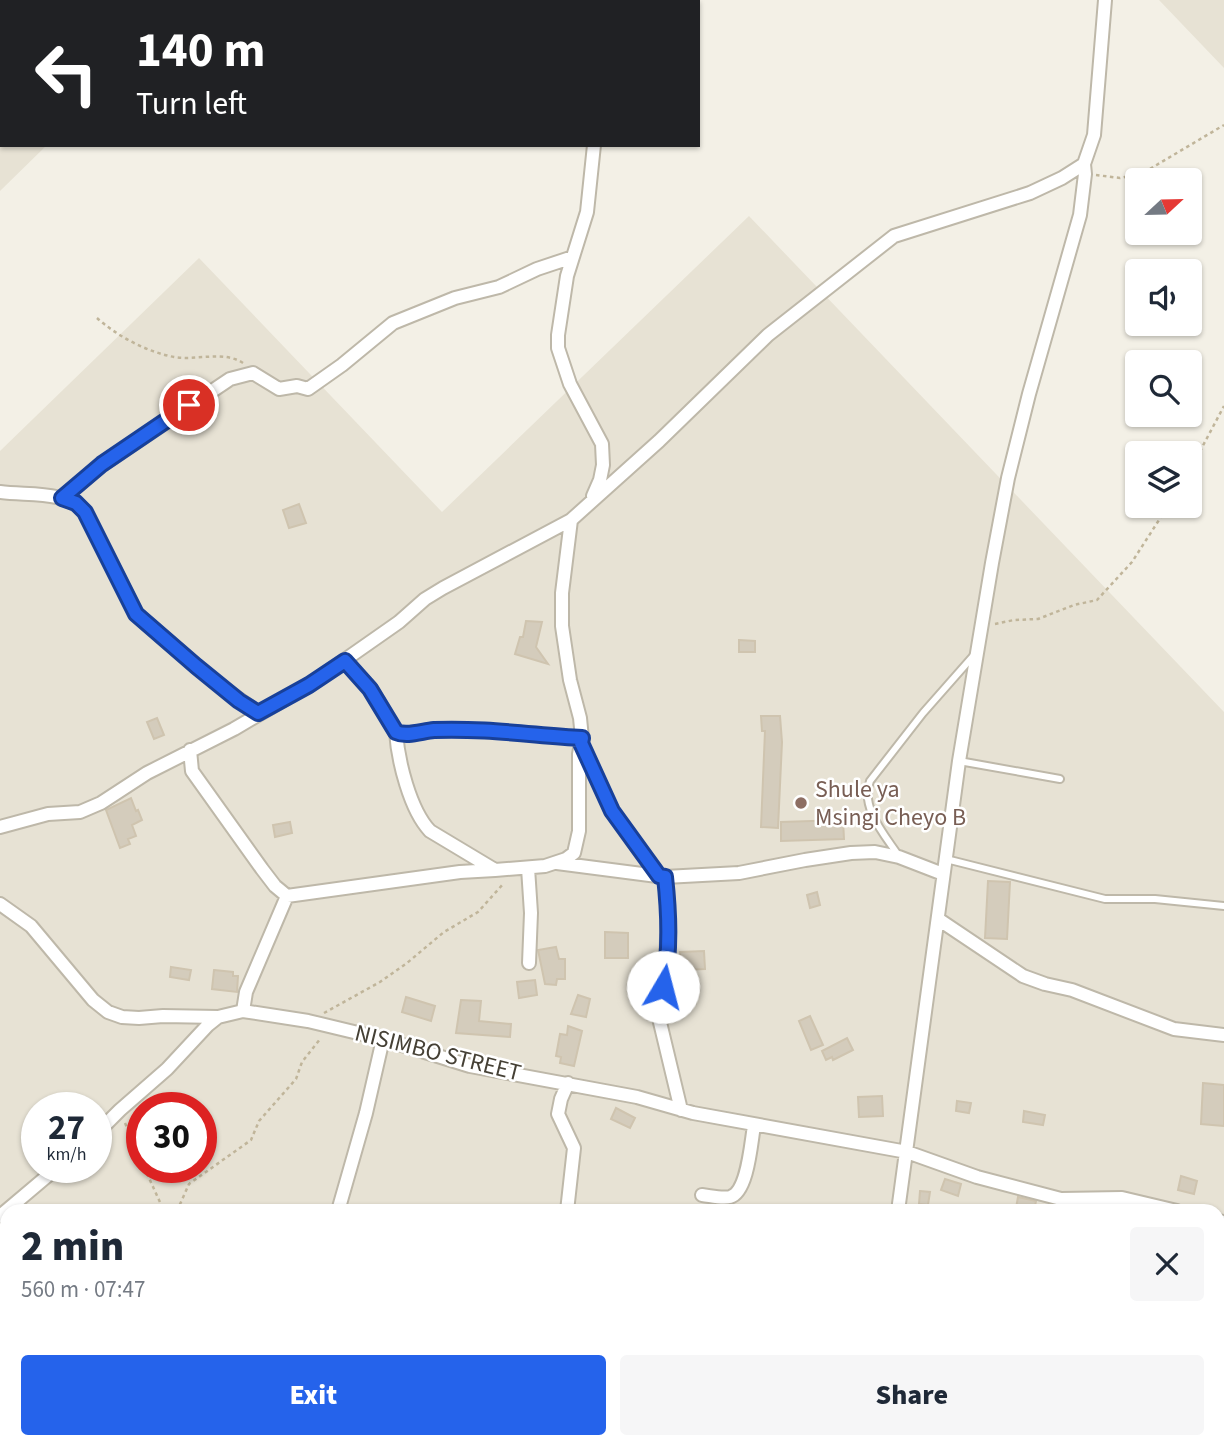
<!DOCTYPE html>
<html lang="en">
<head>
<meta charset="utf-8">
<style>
	:root { --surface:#fff; --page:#f6f6f7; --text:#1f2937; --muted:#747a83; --accent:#2563eb }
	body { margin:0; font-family:"Source Sans 3",sans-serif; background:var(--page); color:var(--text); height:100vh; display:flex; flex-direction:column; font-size:26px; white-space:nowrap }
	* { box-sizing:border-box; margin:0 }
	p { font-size:23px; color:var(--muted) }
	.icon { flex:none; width:38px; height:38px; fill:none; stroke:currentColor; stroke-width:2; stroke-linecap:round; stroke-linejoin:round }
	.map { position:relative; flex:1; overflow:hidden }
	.details { position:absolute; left:0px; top:1204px; width:1225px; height:245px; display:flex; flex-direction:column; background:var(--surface); border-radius:21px 21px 0 0; box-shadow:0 2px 5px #0004 }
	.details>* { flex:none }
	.top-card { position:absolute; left:0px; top:0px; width:700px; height:147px; box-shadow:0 2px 5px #0004; background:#202124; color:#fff; overflow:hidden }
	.needle { width:46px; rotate:68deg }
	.fabs { position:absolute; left:1125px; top:168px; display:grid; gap:14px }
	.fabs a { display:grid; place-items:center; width:77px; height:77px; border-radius:7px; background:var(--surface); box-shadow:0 2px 5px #0004; font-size:35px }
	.speed { position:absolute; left:21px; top:1092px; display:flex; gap:14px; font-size:35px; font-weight:700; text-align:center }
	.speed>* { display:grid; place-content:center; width:91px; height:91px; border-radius:50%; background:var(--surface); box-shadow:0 2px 5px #0004; line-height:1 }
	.speed small { font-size:18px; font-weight:400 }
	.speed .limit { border:10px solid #d22; background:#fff; color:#111 }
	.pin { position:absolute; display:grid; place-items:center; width:60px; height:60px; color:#fff; margin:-30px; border:4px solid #fff; border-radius:50%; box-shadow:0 2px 7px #0007 }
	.me { position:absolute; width:77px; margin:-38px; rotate:8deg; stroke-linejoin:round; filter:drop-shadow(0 0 5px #0008) }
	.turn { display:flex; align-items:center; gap:24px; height:147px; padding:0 21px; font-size:32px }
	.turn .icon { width:91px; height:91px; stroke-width:2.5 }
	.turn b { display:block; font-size:49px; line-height:60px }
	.round { display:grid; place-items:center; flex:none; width:74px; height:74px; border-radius:7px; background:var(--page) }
	.overview { display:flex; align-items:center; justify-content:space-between; height:119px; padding:0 21px }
	h1 { font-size:42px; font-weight:800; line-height:52px }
	.cta { display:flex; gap:14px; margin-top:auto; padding:14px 21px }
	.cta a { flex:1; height:80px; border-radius:7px; background:var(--accent); color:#fff; font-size:28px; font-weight:800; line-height:80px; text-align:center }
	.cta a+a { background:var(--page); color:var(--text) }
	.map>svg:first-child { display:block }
</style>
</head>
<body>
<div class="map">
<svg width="1224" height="1449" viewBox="0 0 1224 1449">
	<rect width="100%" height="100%" fill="#f3f0e6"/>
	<path fill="#e7e2d4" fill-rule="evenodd" d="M0 0H197L2 2V145H47L0 191Z
		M1159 0H1224V68Z
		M749 216 1224 712V1449H0V451L199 258 442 512ZM37 1108H96V1167H37ZM142 1108H201V1167H142ZM7 1211H1218V1442H7Z"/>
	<path fill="#d4ccbc" stroke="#cfc4af" stroke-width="2" d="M299 504 306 523 289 528 283 510Z
		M526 621 542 622 536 647 548 664 515 654 520 637H523Z
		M739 640 755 641V652H739Z
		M761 716H780L782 742 778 828 761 827 765 731H762Z
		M157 718 164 735 154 739 147 722Z
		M131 798 136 811 138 810 142 820 132 825 136 836 128 839 130 844 120 848 106 810Z
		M843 820 844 839 781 841V822Z
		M290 822 292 833 275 837 273 825Z
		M988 881 1010 882 1007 939 985 938Z
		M817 892 820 905 810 908 807 895Z
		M605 932 628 933V958H605Z
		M556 947 559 959H565V979H557L556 985 545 984 538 950Z
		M704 951 705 969 681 970 680 952Z
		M171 967 191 970 189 980 170 977Z
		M214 970 233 972V976H238L237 992 212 989Z
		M535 980 537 995 519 998 517 982Z
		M578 995 590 999 586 1017 571 1014Z
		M406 997 435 1006 431 1021 402 1012Z
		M461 1000 481 1001 479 1021 511 1024 510 1037 456 1033Z
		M810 1016 823 1045 811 1050 799 1021Z
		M568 1026 582 1031 574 1066 560 1063 561 1057 556 1056 560 1034 567 1035Z
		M847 1038 853 1050 833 1060 832 1057 826 1060 822 1051Z
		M1203 1083 1224 1085V1126L1201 1124Z
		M882 1096 883 1116 859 1117 858 1097Z
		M957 1101 971 1103 969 1113 956 1111Z
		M616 1108 635 1118 630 1128 611 1119Z
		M1024 1111 1045 1115 1043 1125 1023 1122Z
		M1181 1176 1197 1181 1194 1194 1178 1190Z
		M945 1179 961 1184 958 1196 941 1190Z
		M920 1191 930 1192 928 1205 919 1204Z
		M1018 1197 1036 1201 1034 1211 1016 1208Z"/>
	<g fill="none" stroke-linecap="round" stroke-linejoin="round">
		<defs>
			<path id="service" d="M959 761 1060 779
				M898 855C884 834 860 807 870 781L923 713 975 654
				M946 859 1105 899H1155L1224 906"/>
			<path id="minor" d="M606 2V0
				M0 492C28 496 65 490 85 512L137 614 216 683 259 713
				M593 496 600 480 603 465 602 444 570 384 558 348V335L567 276 587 212 594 145
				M62 498 102 465 230 379 253 373 279 389 297 386 308 389 342 365 393 323 455 298 499 287 537 269 573 257
				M345 661 371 689 396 732C407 737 422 731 433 730 483 728 532 735 582 738
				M396 732C398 761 410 810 430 831L495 870 545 866 566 859 574 853 579 831V754L582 738 580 718 570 680 562 626V593L571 520
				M581 744 612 811 659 876
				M190 750 192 771 262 869 275 886 287 896 460 872 495 870
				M0 827 48 814 80 812 101 803 147 773 234 729 309 685 399 622 425 599 443 588 571 520 659 441 768 335 894 236 1030 193 1062 178 1084 164
				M557 863 665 877 739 873 805 860 851 853 875 852 899 857 943 874
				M528 868 531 913 529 963
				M665 877 668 903 666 972 658 1014 681 1110
				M0 904 31 926 93 1000 108 1012 122 1017 139 1018 163 1016 218 1017
				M938 919 1023 976 1045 984 1072 990 1174 1029 1224 1035
				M243 1011 246 992 287 896
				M96 1134 120 1110 167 1069 208 1025 218 1017 243 1011 308 1021 383 1039 470 1066 637 1097 693 1113 907 1152 977 1177 1061 1199 1122 1198 1177 1211
				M702 1195C711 1196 722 1199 730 1197 748 1192 751 1142 754 1126
				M338 1211 366 1113 383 1039
				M567 1211 574 1148 558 1114 561 1099 568 1083
				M898 1211 959 761 992 563 1008 478 1029 394 1080 215 1085 174 1084 164 1094 135 1105 0
				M0 1216 58 1167
				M1218 1221 1224 1222
				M1218 1298H1224
				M0 1389 7 1396
				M1218 1420H1224
				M49 1442 54 1449
				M372 1442 376 1449
				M412 1442 467 1449
				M600 1442 601 1449
				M869 1442 871 1449
				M1128 1442 1129 1449
				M236 1449 243 1442
				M553 1449 554 1442
				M1057 1449 1059 1442"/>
		</defs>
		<use href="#service" stroke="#beb8a9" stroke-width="10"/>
		<use href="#minor" stroke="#beb8a9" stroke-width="16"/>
		<path stroke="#c0b59a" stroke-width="2.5" stroke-dasharray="3.5 3.5" stroke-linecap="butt" d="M1096 175 1120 178 1143 173 1224 125
			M97 318C117 336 147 352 174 357 197 361 223 350 243 363
			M1190 470 1224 406
			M995 624 1014 620 1038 619 1074 605 1097 600 1132 562 1168 506
			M324 1013 380 982 407 963 444 932 478 912 504 883
			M125 1123 142 1161
			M144 1167 164 1211
			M177 1211 189 1184 251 1140 259 1121 296 1079 302 1062 321 1038
			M119 1449 121 1442"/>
		<use href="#service" stroke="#fff" stroke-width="6"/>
		<use href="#minor" stroke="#fff" stroke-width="12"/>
	</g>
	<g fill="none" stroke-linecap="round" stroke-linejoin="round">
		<defs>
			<path id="route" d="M189 405 102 464 62 498 76 503 85 512 136 614 196 666 239 701 258 713 309 685 345 661 370 689 396 732C407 737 422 731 434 730 483 728 532 735 582 738L581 743 612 811 659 876 665 877C669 913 671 952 663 987"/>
		</defs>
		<use href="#route" stroke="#184099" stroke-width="18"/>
		<use href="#route" stroke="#2563eb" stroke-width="12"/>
	</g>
	<circle fill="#8d6e63" stroke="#fff" stroke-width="2.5" cx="801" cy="803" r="7"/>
	<g text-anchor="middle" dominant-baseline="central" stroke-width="5" stroke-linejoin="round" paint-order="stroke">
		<g font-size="24" fill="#785e54" stroke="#fff" text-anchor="start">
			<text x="815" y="789">Shule ya<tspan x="815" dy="28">Msingi Cheyo B</tspan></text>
		</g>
		<g font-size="24" fill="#454035" stroke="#fff">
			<text transform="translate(438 1053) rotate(14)">NISIMBO STREET</text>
		</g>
	</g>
</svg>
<div class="fabs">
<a><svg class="needle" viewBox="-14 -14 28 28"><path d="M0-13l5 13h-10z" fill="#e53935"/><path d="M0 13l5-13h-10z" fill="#747a83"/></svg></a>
<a><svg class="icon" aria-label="sound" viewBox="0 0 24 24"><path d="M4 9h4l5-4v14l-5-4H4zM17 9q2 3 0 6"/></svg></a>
<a><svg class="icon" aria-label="search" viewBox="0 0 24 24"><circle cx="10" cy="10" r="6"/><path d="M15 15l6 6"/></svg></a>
<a><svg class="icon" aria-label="layers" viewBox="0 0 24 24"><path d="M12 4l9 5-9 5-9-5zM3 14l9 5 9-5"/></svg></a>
</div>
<div class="speed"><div>27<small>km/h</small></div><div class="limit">30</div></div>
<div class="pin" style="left:189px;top:405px;background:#d93025"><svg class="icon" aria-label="arrive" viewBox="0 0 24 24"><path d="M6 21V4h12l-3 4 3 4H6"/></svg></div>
<svg class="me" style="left:663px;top:987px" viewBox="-20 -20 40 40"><circle r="19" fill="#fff"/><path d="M0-13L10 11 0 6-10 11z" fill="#2563eb"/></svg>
<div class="top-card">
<div class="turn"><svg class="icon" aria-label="left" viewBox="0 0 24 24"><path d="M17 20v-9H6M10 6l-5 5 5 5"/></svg><div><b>140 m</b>Turn left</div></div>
</div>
<section class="details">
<div class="overview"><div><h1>2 min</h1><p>560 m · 07:47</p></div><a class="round"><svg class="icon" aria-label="close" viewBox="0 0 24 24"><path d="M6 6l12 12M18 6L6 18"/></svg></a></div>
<div class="cta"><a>Exit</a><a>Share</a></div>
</section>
</div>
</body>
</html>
